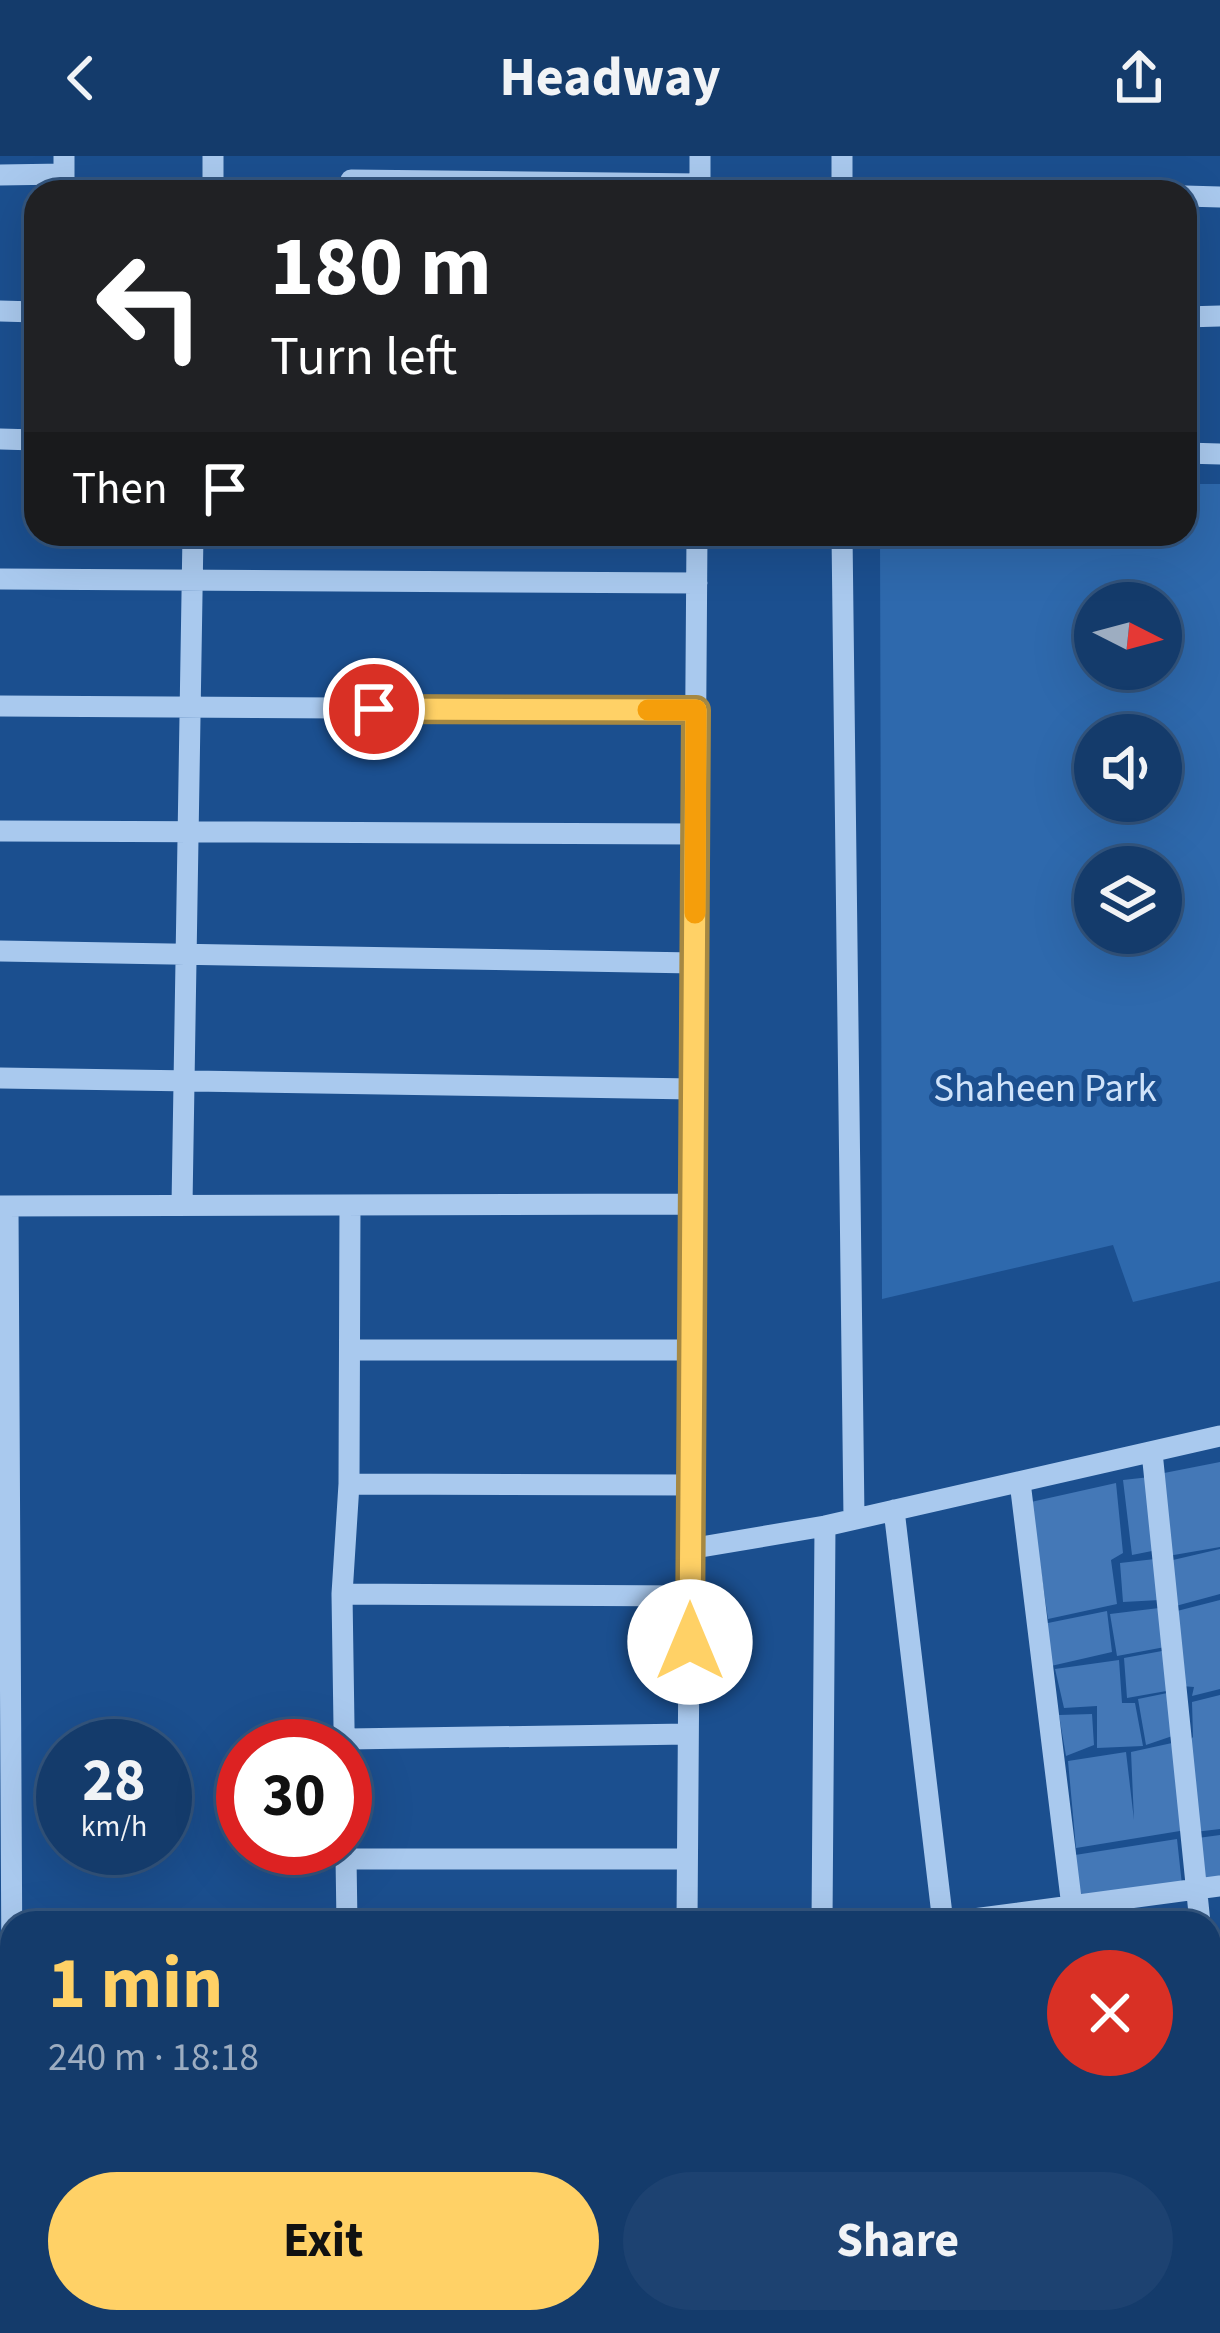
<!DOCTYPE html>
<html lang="en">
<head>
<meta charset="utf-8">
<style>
	:root { --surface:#143b6b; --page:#1d4271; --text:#f1f3f6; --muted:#9dadc1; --line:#33557e; --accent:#ffd166 }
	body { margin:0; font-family:"Source Sans 3",sans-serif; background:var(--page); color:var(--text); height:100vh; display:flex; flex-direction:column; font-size:45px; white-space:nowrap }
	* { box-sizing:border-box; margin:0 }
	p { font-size:39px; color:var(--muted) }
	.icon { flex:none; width:66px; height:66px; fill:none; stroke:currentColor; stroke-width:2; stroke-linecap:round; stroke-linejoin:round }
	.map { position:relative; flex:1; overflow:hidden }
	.side { position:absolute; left:0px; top:1755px; width:1221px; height:423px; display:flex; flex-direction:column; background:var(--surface); border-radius:36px 36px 0 0; box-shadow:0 12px 48px #0002,0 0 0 3px var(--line) }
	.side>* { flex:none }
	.top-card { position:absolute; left:24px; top:24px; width:1173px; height:366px; border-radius:36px; box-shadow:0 12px 48px #0002,0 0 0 3px var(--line); background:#202124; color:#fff; overflow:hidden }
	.needle { width:78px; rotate:96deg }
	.buttons { position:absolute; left:1074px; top:426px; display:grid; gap:24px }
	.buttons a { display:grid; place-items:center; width:108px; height:108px; border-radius:50%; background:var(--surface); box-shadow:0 12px 48px #0002,0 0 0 3px var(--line); font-size:60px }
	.speed { position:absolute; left:36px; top:1563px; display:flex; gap:24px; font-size:60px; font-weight:700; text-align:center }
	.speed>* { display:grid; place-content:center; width:156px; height:156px; border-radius:50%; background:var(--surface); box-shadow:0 12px 48px #0002,0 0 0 3px var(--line); line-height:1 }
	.speed small { font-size:30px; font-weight:400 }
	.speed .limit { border:18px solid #d22; background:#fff; color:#111 }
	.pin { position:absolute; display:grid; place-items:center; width:102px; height:102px; color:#fff; margin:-51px; border:6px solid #fff; border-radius:50%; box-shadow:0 3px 12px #0007 }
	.me { position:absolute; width:132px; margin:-66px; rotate:0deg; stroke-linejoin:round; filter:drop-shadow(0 0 9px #0008) }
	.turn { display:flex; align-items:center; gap:42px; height:252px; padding:0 48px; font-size:54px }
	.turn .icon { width:156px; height:156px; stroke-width:2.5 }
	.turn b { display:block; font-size:84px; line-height:102px }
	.then { display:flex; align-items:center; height:114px; padding:0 48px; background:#0003; gap:24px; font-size:45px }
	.round { display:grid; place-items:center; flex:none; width:126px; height:126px; border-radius:63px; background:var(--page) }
	.head { display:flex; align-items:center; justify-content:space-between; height:204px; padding:0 48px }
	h1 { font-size:72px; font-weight:700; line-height:90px; color:var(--accent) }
	.button { display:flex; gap:24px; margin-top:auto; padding:24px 48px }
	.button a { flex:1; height:138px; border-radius:72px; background:var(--accent); color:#111; font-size:48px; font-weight:700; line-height:138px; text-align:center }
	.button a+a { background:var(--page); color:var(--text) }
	header { display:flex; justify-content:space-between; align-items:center; height:156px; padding:0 48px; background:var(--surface); font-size:54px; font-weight:700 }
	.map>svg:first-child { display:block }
</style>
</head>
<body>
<header><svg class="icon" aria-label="back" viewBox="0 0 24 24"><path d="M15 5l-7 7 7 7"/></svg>Headway<svg class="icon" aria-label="share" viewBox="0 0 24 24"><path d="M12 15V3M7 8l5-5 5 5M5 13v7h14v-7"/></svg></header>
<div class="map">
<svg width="1220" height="2177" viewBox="0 0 1220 2177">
	<rect width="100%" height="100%" fill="#1b4f8f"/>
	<path fill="#2e69ad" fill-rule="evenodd" d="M1185 328H1220V1125L1133 1146 1113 1089 882 1143 880 378H1185ZM1095 447H1161V513H1095ZM1095 579H1161V645H1095ZM1095 711H1161V777H1095Z"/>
	<path fill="#4478b7" d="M1220 1306V1391L1168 1400 1159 1318Z
		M1150 1321 1152 1395 1132 1399 1123 1324Z
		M1116 1327 1123 1397 1111 1404 1117 1448 1048 1463 1031 1346Z
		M1220 1393V1438L1172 1451 1173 1404Z
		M1155 1403 1160 1444 1123 1446 1120 1407Z
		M1220 1444V1533L1192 1540 1194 1531 1181 1530 1177 1455Z
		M1159 1452 1165 1491 1117 1500 1110 1458Z
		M1107 1455 1112 1496 1051 1510 1043 1468Z
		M1162 1495 1172 1534 1127 1542 1124 1502Z
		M1119 1504 1122 1547H1135L1143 1590 1097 1592V1550L1064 1552 1055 1513Z
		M1182 1534 1187 1575 1146 1589 1138 1543Z
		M1220 1539V1673L1195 1676 1188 1586 1193 1581 1192 1546Z
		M1092 1558 1094 1589 1066 1600 1059 1559Z
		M1172 1587 1186 1674 1076 1692 1068 1605 1126 1596 1134 1664 1131 1596Z
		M1220 1679V1725L1203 1727 1198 1682Z
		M1177 1683 1182 1729 1078 1744 1075 1699Z"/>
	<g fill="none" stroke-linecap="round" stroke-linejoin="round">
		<path stroke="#a9c9ee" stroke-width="21" d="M64 0V36
			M213 0V36
			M0 19 64 18
			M351 24 700 28
			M700 36V0
			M842 36V0
			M1185 40 1220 41
			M0 155 36 156
			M1185 161 1220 160
			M0 283 36 284
			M1185 297 1220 298
			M842 378 854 1363
			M0 423 697 427
			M0 550 696 554
			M0 675 695 678
			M0 795 694 807
			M0 922 693 933
			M182 1049 193 378
			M0 1050 692 1048
			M8 1050 12 1825
			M350 1194H691
			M1152 1296 1200 1767
			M1020 1326 1074 1767
			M349 1328 690 1329
			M894 1354 943 1767
			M689 1393 825 1370 1220 1280
			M342 1438 690 1440
			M348 1583 688 1578
			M347 1703H687
			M347 1767 342 1438 349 1328 350 1049
			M687 1767 697 378
			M822 1767 825 1370
			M943 1767 1220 1730
			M1209 1851 1220 1958
			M0 1966H12
			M0 2094H12
			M190 2166 191 2177
			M694 2166V2177
			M991 2166 992 2177
			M1122 2166 1124 2177
			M806 2177 807 2166"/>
	</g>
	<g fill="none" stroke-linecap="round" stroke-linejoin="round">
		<defs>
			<path id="route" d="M374 553 696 554 690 1486"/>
		</defs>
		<use href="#route" stroke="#a68842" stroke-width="30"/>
		<use href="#route" stroke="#ffd166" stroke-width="21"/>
		<path stroke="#f59e0b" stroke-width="21" d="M648 554H696L695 757"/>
	</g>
	<g text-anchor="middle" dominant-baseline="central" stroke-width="12" stroke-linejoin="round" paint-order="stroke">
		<g font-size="39" fill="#cfe3fa" stroke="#1b4f8f">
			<text x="1045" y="933">Shaheen Park</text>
		</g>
	</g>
</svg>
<div class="buttons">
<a><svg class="needle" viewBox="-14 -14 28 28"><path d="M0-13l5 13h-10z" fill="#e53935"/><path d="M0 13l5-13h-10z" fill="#9dadc1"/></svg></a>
<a><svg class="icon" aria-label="sound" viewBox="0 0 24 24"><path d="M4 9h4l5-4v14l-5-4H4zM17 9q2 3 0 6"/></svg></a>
<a><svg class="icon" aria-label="layers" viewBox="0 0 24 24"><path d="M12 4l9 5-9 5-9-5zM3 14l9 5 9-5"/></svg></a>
</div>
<div class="speed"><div>28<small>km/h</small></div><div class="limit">30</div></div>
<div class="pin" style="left:374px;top:553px;background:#d93025"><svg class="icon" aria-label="arrive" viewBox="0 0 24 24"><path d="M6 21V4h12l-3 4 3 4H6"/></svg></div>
<svg class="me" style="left:690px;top:1486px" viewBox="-20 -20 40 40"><circle r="19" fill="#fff"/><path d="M0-13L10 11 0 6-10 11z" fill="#ffd166"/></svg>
<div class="top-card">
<div class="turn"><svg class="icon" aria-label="left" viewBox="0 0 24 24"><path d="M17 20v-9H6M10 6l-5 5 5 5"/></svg><div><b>180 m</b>Turn left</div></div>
<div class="then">Then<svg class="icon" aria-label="arrive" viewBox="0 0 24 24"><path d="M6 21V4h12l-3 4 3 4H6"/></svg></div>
</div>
<section class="side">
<div class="head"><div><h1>1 min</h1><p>240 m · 18:18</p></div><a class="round" style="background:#d93025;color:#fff"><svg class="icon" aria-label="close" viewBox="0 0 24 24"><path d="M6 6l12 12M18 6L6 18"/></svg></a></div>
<div class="button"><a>Exit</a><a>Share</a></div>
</section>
</div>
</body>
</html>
